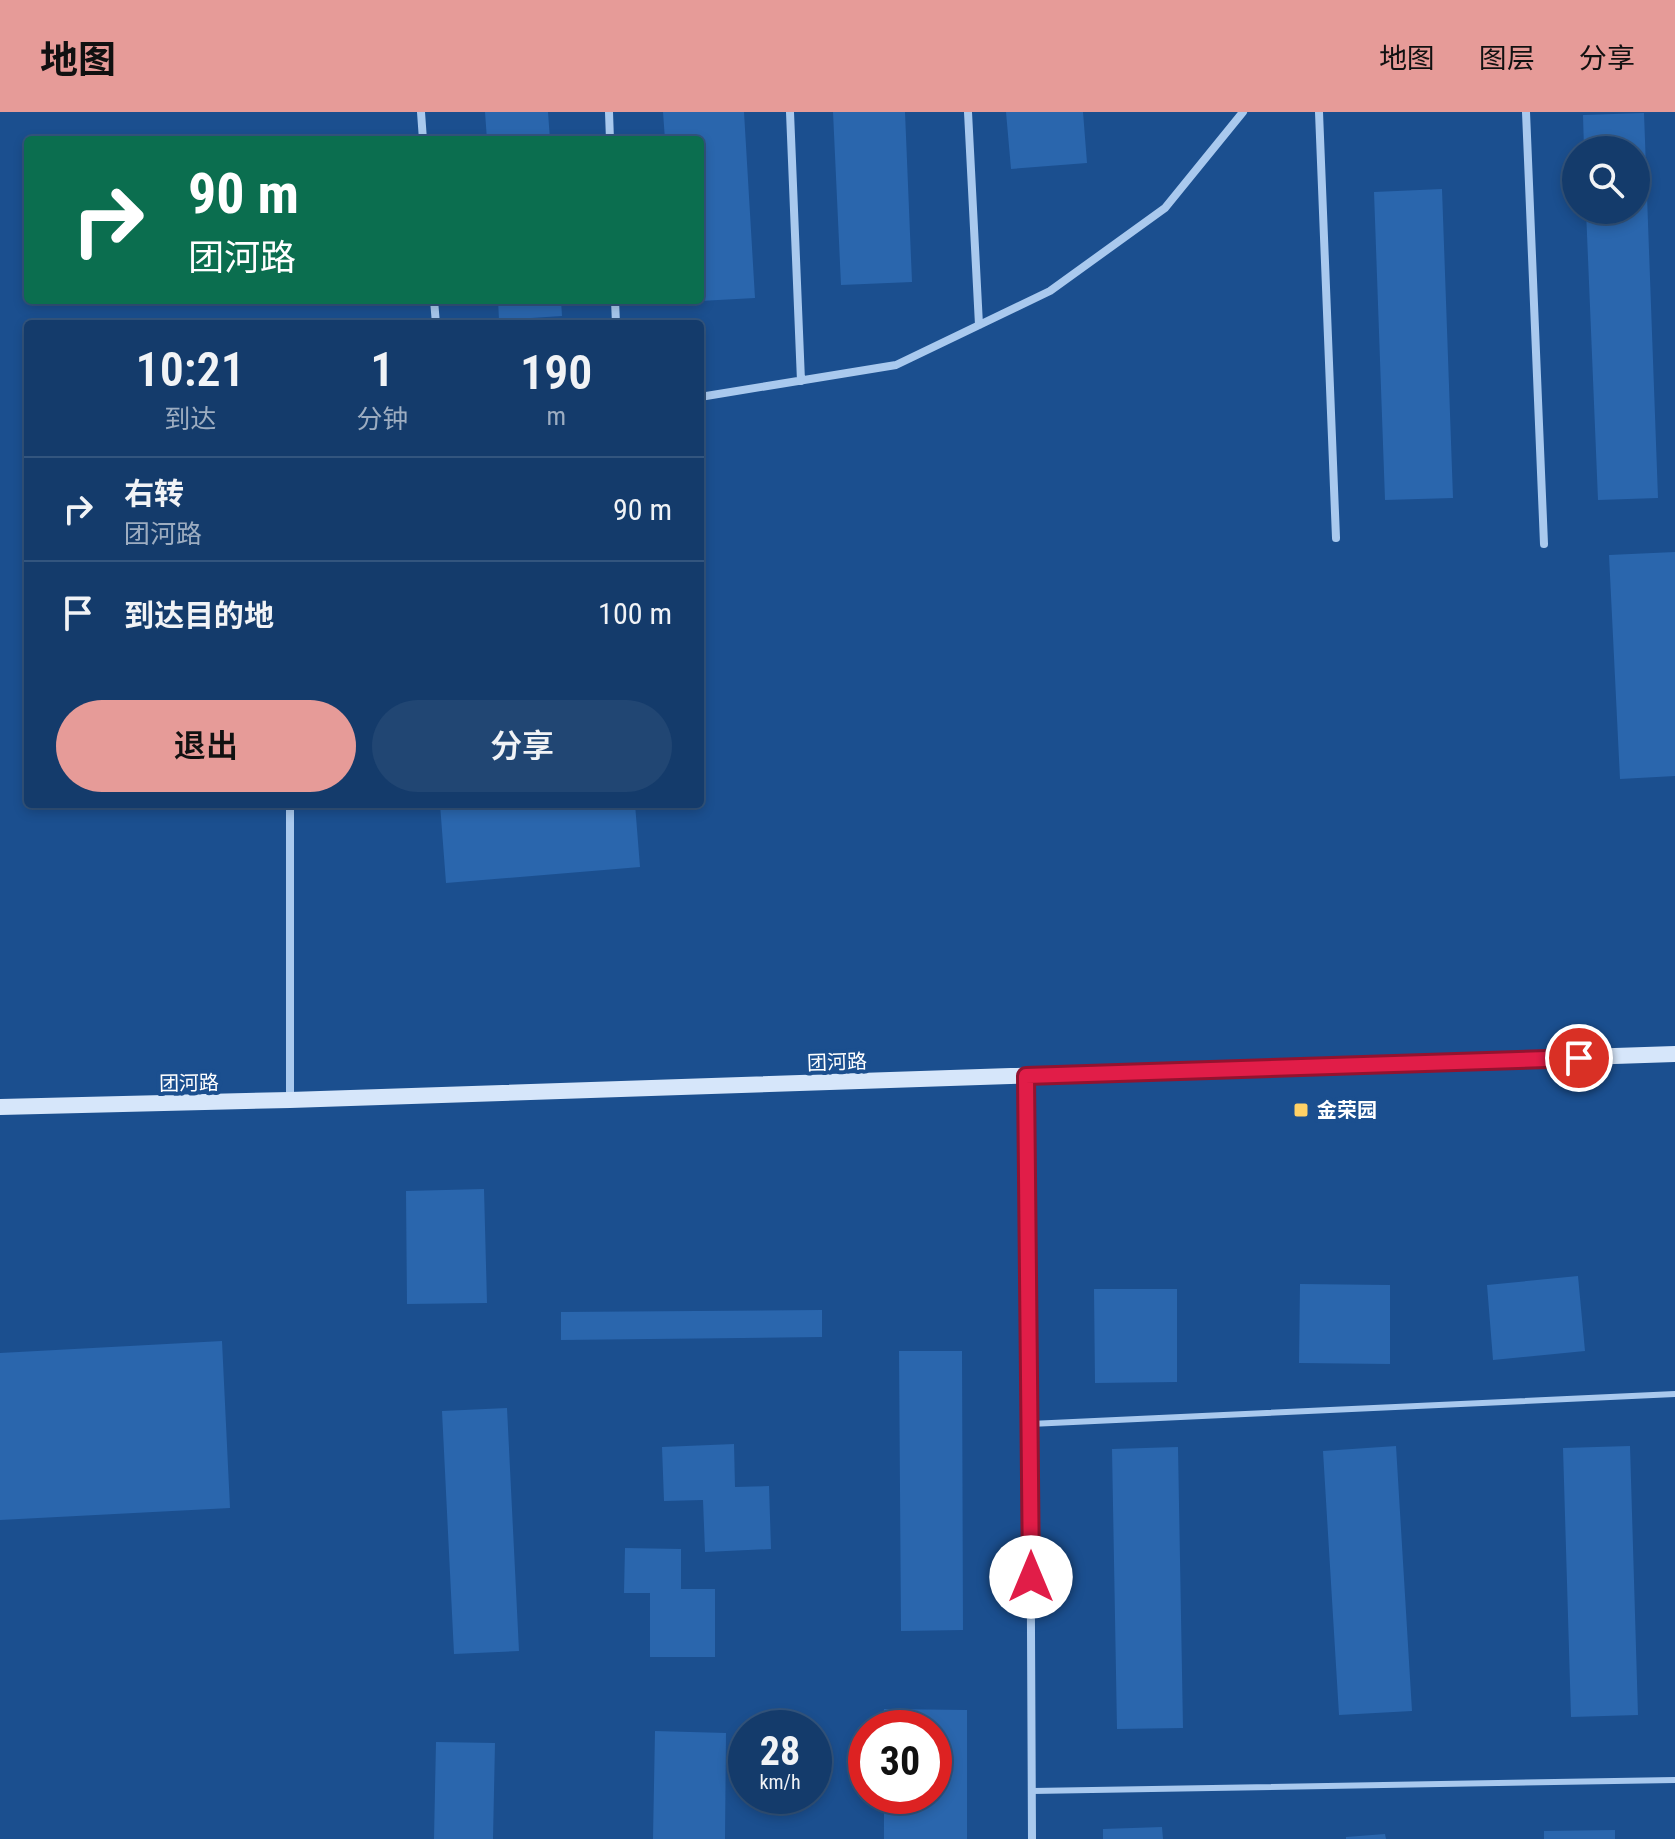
<!DOCTYPE html>
<html lang="zh">
<head>
<meta charset="utf-8">
<style>
	:root { --surface:#143b6b; --page:#214673; --text:#f1f3f6; --muted:#9dadc1; --line:#33557e; --accent:#e69b98 }
	body { margin:0; font-family:"Roboto Condensed","Noto Sans SC",sans-serif; background:var(--page); color:var(--text); height:100vh; display:flex; flex-direction:column; font-size:30px; white-space:nowrap }
	* { box-sizing:border-box; margin:0 }
	p { font-size:26px; color:var(--muted) }
	.icon { flex:none; width:44px; height:44px; fill:none; stroke:currentColor; stroke-width:2; stroke-linecap:round; stroke-linejoin:round }
	.map { position:relative; flex:1; overflow:hidden }
	.drawer { position:absolute; left:24px; top:208px; width:680px; height:488px; display:flex; flex-direction:column; background:var(--surface); border-radius:8px; box-shadow:0 4px 12px #0003,0 0 0 2px var(--line) }
	.drawer>* { flex:none }
	.hud { position:absolute; left:24px; top:24px; width:680px; height:168px; border-radius:8px; box-shadow:0 4px 12px #0003,0 0 0 2px var(--line); background:#0b6e4f; color:#fff; overflow:hidden }
	.fabs { position:absolute; left:1562px; top:24px; display:grid; gap:16px }
	.fabs a { display:grid; place-items:center; width:88px; height:88px; border-radius:50%; background:var(--surface); box-shadow:0 4px 12px #0003,0 0 0 2px var(--line); font-size:40px }
	.speed { position:absolute; left:728px; top:1598px; display:flex; gap:16px; font-size:40px; font-weight:700; text-align:center }
	.speed>* { display:grid; place-content:center; width:104px; height:104px; border-radius:50%; background:var(--surface); box-shadow:0 4px 12px #0003,0 0 0 2px var(--line); line-height:1 }
	.speed small { font-size:20px; font-weight:400 }
	.speed .limit { border:12px solid #d22; background:#fff; color:#111 }
	.pin { position:absolute; display:grid; place-items:center; width:68px; height:68px; color:#fff; margin:-34px; border:4px solid #fff; border-radius:50%; box-shadow:0 2px 8px #0007 }
	.me { position:absolute; width:88px; margin:-44px; rotate:0deg; stroke-linejoin:round; filter:drop-shadow(0 0 6px #0008) }
	.turn { display:flex; align-items:center; gap:28px; height:168px; padding:0 32px; font-size:36px }
	.turn .icon { width:104px; height:104px; stroke-width:2.5 }
	.turn b { display:block; font-size:56px; line-height:68px }
	.eta { display:flex; justify-content:space-evenly; align-items:center; height:136px; text-align:center }
	.eta b { font-size:48px; font-weight:600; line-height:56px }
	.action { display:flex; gap:16px; margin-top:auto; padding:16px 32px }
	.action a { flex:1; height:92px; border-radius:48px; background:var(--accent); color:#111; font-size:32px; font-weight:600; line-height:92px; text-align:center }
	.action a+a { background:var(--page); color:var(--text) }
	ul { padding:0; list-style:none }
	li { display:flex; align-items:center; gap:24px; height:104px; padding:0 32px; border-top:2px solid var(--line) }
	li div { flex:1 }
	li b { display:block; font-size:30px }
	li em { font-style:normal }
	header { display:flex; align-items:center; gap:48px; box-sizing:border-box; height:112px; padding:0 40px; background:var(--accent); color:#111 }
	header strong { font-size:38px }
	nav { display:flex; gap:44px; margin-inline-start:auto; font-size:28px }
	.map>svg:first-child { display:block }
</style>
</head>
<body>
<header>
<strong>地图</strong>
<nav><a>地图</a><a>图层</a><a>分享</a></nav>
</header>
<div class="map">
<svg width="1675" height="1727" viewBox="0 0 1675 1727">
	<rect width="100%" height="100%" fill="#1b4f8f"/>
	<path fill="#2a66ad" d="M485 0H548L550 28H487Z
		M663 0H744L755 186 700 189V28H665Z
		M833 0H905L912 170 841 173Z
		M1006 0H1083L1087 51 1011 57Z
		M1644 1 1658 386 1598 388 1586 98H1636V38H1584L1583 3Z
		M1442 77 1453 386 1385 388 1374 80Z
		M498 188H561L562 204 499 208Z
		M1675 440V664L1620 667 1609 443Z
		M440 692H635L640 755 446 771Z
		M484 1077 487 1191 407 1192 406 1079Z
		M1578 1164 1585 1239 1493 1248 1487 1173Z
		M1300 1172 1390 1173V1252L1299 1251Z
		M1094 1177H1177V1270L1095 1271Z
		M822 1198V1225L561 1228V1200Z
		M222 1229 230 1396 0 1408V1241Z
		M899 1239H962L963 1518 901 1519Z
		M507 1296 519 1539 454 1542 442 1299Z
		M734 1332 735 1375 769 1374 771 1437 705 1440 703 1388 664 1389 662 1335Z
		M1396 1334 1412 1599 1339 1603 1323 1339Z
		M1630 1334 1638 1603 1571 1605 1563 1336Z
		M1178 1335 1183 1616 1117 1617 1112 1337Z
		M625 1436 681 1437V1477H715V1545H650V1481H624Z
		M884 1597 967 1598V1727H884V1684H934V1616H884Z
		M655 1619 726 1621 725 1727H653Z
		M436 1630 495 1631 493 1727H434Z
		M1162 1715 1163 1727H1103V1717Z
		M1615 1718V1727H1544V1719Z
		M1385 1722 1386 1727H1346V1725Z"/>
	<g fill="none" stroke-linecap="round" stroke-linejoin="round">
		<path stroke="#a9c9ee" stroke-width="6" d="M1030 1312 1675 1282
			M1032 1679 1675 1668"/>
		<path stroke="#a9c9ee" stroke-width="8" d="M421 0 423 28
			M609 0 610 28
			M790 0 801 269
			M968 0 979 213
			M1319 0 1336 426
			M1526 0 1544 432
			M434 188 436 212
			M615 188 616 212
			M700 285 896 253 1050 179 1165 96 1243 0
			M1026 964 1030 1312 1032 1727
			M290 987V692"/>
		<path stroke="#d6e6fa" stroke-width="16" d="M0 995 290 988 1675 942"/>
	</g>
	<g fill="none" stroke-linecap="round" stroke-linejoin="round">
		<defs>
			<path id="route" d="M1031 1465 1026 964 1579 946"/>
		</defs>
		<use href="#route" stroke="#92132f" stroke-width="20"/>
		<use href="#route" stroke="#e11d48" stroke-width="14"/>
	</g>
	<rect fill="#ffd166" stroke="#1b4f8f" stroke-width="3" x="1293" y="990" width="16" height="16" rx="4"/>
	<g text-anchor="middle" dominant-baseline="central" stroke-width="8" stroke-linejoin="round" paint-order="stroke">
		<g font-size="20" fill="#fff" stroke="#1b4f8f">
			<text transform="translate(837 950) rotate(-2)">团河路</text>
			<text transform="translate(189 971) rotate(-1)">团河路</text>
		</g>
		<g font-size="20" font-weight="bold" fill="#fff" stroke="#1b4f8f" text-anchor="start">
			<text x="1317" y="998">金荣园</text>
		</g>
	</g>
</svg>
<div class="fabs">
<a><svg class="icon" aria-label="search" viewBox="0 0 24 24"><circle cx="10" cy="10" r="6"/><path d="M15 15l6 6"/></svg></a>
</div>
<div class="speed"><div>28<small>km/h</small></div><div class="limit">30</div></div>
<div class="pin" style="left:1579px;top:946px;background:#d93025"><svg class="icon" aria-label="arrive" viewBox="0 0 24 24"><path d="M6 21V4h12l-3 4 3 4H6"/></svg></div>
<svg class="me" style="left:1031px;top:1465px" viewBox="-20 -20 40 40"><circle r="19" fill="#fff"/><path d="M0-13L10 11 0 6-10 11z" fill="#e11d48"/></svg>
<div class="hud">
<div class="turn"><svg class="icon" aria-label="right" viewBox="0 0 24 24"><path d="M7 20v-9h11M14 6l5 5-5 5"/></svg><div><b>90 m</b>团河路</div></div>
</div>
<section class="drawer">
<div class="eta">
<div><b>10:21</b><p>到达</p></div>
<div><b>1</b><p>分钟</p></div>
<div><b>190</b><p>m</p></div>
</div>
<ul>
<li><svg class="icon" aria-label="right" viewBox="0 0 24 24"><path d="M7 20v-9h11M14 6l5 5-5 5"/></svg><div><b>右转</b><p>团河路</p></div><em>90 m</em></li>
<li><svg class="icon" aria-label="arrive" viewBox="0 0 24 24"><path d="M6 21V4h12l-3 4 3 4H6"/></svg><div><b>到达目的地</b></div><em>100 m</em></li>
</ul>
<div class="action"><a>退出</a><a>分享</a></div>
</section>
</div>
</body>
</html>
